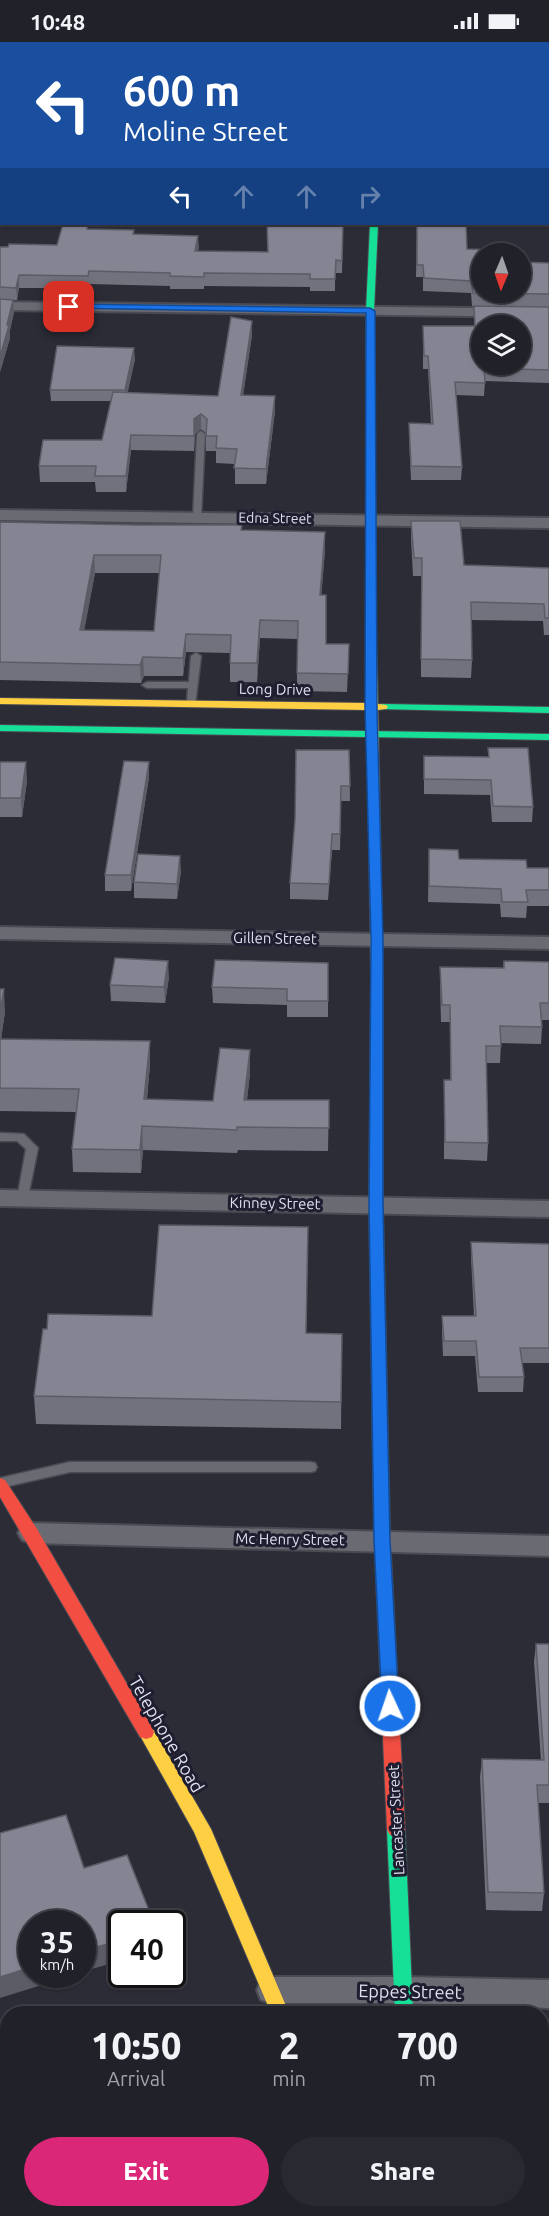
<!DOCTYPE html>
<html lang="en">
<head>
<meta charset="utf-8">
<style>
	:root { --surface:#212129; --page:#292931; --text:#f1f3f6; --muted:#a2a3a8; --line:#3e3e46; --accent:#db2777 }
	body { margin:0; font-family:Ubuntu,sans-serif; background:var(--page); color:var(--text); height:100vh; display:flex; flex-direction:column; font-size:22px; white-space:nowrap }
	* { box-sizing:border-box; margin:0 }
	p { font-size:20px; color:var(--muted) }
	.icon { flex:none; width:33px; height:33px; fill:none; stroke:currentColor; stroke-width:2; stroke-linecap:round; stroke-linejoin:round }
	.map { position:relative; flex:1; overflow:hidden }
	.details { position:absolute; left:0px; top:1964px; width:549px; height:212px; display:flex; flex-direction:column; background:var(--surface); border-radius:24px 24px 0 0; box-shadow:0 2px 4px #0004,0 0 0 2px var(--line) }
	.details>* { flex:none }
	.banner { position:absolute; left:0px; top:0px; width:549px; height:183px; box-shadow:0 2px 4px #0004,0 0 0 2px var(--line); background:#1a4fa0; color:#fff; overflow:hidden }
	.needle { width:39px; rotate:182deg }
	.buttons { position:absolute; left:471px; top:201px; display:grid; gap:12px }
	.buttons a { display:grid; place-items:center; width:60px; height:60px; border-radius:50%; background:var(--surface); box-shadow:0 2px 4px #0004,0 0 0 2px var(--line); font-size:30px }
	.speed { position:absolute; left:18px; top:1868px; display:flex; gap:12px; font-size:30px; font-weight:700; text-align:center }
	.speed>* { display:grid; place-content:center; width:78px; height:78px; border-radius:50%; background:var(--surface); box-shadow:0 2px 4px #0004,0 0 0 2px var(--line); line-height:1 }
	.speed small { font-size:15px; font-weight:400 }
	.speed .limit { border:3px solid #111; border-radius:9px; background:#fff; color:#111 }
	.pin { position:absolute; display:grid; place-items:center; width:51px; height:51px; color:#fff; margin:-26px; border-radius:12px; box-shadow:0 3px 9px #0006 }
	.me { position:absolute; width:66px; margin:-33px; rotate:357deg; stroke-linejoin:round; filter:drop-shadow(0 0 4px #0008) }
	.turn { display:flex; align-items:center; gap:21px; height:126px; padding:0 24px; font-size:27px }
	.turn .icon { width:78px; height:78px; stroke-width:2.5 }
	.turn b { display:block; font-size:42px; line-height:51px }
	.lanes { display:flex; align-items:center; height:57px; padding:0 24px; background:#0003; justify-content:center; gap:30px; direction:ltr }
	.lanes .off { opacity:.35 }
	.eta { display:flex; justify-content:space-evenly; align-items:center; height:102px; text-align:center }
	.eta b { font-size:36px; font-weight:800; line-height:42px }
	.cta { display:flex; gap:12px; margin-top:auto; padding:12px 24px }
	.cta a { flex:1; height:69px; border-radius:36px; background:var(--accent); color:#fff; font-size:24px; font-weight:800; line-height:69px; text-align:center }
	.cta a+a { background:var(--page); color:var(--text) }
	.status { display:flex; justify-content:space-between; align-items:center; height:42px; padding:0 30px; background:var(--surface); direction:ltr }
	.status svg { height:16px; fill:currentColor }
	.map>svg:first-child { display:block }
</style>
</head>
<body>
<div class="status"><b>10:48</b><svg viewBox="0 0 49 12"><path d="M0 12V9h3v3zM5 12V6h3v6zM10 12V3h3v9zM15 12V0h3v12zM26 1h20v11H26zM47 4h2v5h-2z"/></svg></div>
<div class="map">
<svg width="549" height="2174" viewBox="0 0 549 2174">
	<rect width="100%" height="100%" fill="#2c2c37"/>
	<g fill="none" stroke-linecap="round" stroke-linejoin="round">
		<defs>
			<path id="lane" d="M201 389 205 392 201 476 197 479 193 476 197 392Z
				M196 611 201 614 195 664 192 665 187 662 188 646H147L142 643 147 640H189L191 614Z
				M0 1091 24 1092 38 1106 27 1160 23 1161 17 1157 26 1107 17 1099H0Z
				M70 1420H310L315 1421 317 1425 315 1429 310 1430H70L0 1446V1436Z
				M492 1943 498 1945 500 1950 498 1971H482L484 1950 486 1945Z"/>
			<path id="street" d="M153 0H165V2H153Z
				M371 0H383V2H371Z
				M0 260 549 267V275L0 268Z
				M0 468 549 476V486L0 478Z
				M0 885 549 895V907L0 897Z
				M0 1148 549 1159V1175L0 1164Z
				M31 1481 549 1494V1514L31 1501 22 1498 18 1491 22 1484Z
				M272 1935H404L549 1938V1966L404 1961H272L261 1958 257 1948 261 1938Z
				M387 2168H419L418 2174H386Z"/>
			<path id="fast" d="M370 182H378L374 269 376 591 371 594 366 591V269Z
				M382 662 549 665V671L378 667V663Z
				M0 683 549 692V698L0 689Z
				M377 933 383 937V1163L390 1491 388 1495 382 1497 376 1495 374 1491 369 1163 371 937Z
				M396 1781 402 1783 405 1788 413 1971H395L387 1788 390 1783Z"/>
			<path id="slow" d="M0 98H2V102H0Z
				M371 588 376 591 378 662 386 663 388 665 386 667 378 668 383 937 377 941 371 937 367 668 0 662V656L367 661 366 591Z
				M146 1683 152 1685 211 1787 289 1971H271L194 1790 138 1690 140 1685Z"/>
			<path id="jam" d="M0 1436 5 1438 37 1487 152 1685 154 1690 152 1695 146 1697 140 1695 0 1455Z
				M382 1485 388 1487 390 1491 405 1788 402 1793 396 1795 390 1793 387 1788 374 1491 376 1487Z
				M329 2168H349L350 2174H330Z"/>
		</defs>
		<use href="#lane" stroke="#4a4a53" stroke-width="3"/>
		<use href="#street" stroke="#4a4a53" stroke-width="4"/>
		<use href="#fast" stroke="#4a4a53" stroke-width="2"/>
		<use href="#slow" stroke="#4a4a53" stroke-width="2"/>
		<use href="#jam" stroke="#4a4a53" stroke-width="2"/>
		<use href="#lane" fill="#6a6a72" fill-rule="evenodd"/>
		<use href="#street" fill="#6a6a72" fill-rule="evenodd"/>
		<use href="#fast" fill="#16e098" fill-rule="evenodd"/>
		<use href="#slow" fill="#ffcf43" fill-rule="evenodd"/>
		<use href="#jam" fill="#f24e42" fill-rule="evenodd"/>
	</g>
	<path fill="#72727e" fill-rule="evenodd" d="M0 0 152 2H2V10L0 9Z
		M549 0V100H548V2Z
		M0 10 2 11V82H0Z
		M548 102 549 103V165H548Z
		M343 182 342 231H335V249H310V245L204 244V247H170V244L89 242 88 246H19L17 258H11L14 270 10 288V296L0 330V205L57 203 90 187 134 192 198 194V209L268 210Z
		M417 182 456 184 467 207 482 250 549 221V341L485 339 484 354 456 353 462 425 461 438H411L409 394V381L431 382 428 327H423V284H474V264H472L471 251 423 249V235H416Z
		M252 293 243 353 275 369 266 442H235V422L216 421V409H206V391L201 387 195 392 194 409 131 408 126 450H96L95 440H40L39 424 102 398 111 359H51L50 348 135 317 127 351 218 354Z
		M411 479 464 523 549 526V593H544L543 579 471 578 472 618 471 636 421 635V534H413L411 496Z
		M0 480 242 488 325 490V508L321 553 326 602H349L347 650 297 649V597L260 596 257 640H230V611L186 610 183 634H144L141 641 0 638ZM95 531H159L154 589 84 588Z
		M488 706 533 765 532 780H492L490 753 424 752V714L488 715Z
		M349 708 350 759H341L340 808H332L328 858 290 857V841Z
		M0 720 27 739 22 775H0Z
		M149 720V735L131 849H105V833Z
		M429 807 459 817 527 826H549V864H527L526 876 501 875 500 862 428 860Z
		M181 829 177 857 134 856V840Z
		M504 919 549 920V978H542V985L541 1002 501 1001 500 1021H486L488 1101 487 1119 444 1117V1038H450V980H441L440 941V925L503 926Z
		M328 921V975H287V963L213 961 212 945Z
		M169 935 165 961 111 959 110 943Z
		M0 947 5 970 1 997 150 1022 147 1057 213 1059 250 1008V1031L247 1058H329L328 1109 238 1108 237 1111 143 1108 141 1131 73 1130 72 1107 76 1070 0 1069Z
		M471 1200 549 1202V1321H522L524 1335 523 1350H478L475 1314H443L442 1289V1274H474L471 1215Z
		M152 1274 306 1291 342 1292 341 1387 36 1382 34 1354 47 1287Z
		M536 1602H549V1761H538L544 1851 542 1869 486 1868 480 1735 482 1717 541 1718 534 1620Z
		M542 1988 549 2167 543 2169 542 2166Z
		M8 2033V2164L0 2165V2034Z"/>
	<path fill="#5c5c67" d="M198 194 199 206 195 221V209Z
		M19 233V246L17 258 16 246Z
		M13 258 14 270 10 288V296L0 330V315Z
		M252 279V293L241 368V353Z
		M134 306 135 317 126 359 125 348Z
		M275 354V369L266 442V427Z
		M201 372V387L195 392 194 409V377Z
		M131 393V408L126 450V434Z
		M325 490V508L320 571V553Z
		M94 513 95 531 81 606 80 588Z
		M260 578V596L257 640V621Z
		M186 592V610L183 634V616Z
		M143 615 144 634 141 641 140 623Z
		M26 720 27 739 22 775 21 756Z
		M149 720V735L131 849V833Z
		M332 792V808L328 858 329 842Z
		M180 814 181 829 177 857V842Z
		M168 919 169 935 165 961 164 945Z
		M4 947 5 970 0 1004V970Z
		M150 999V1022L145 1080 144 1057Z
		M250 1008V1031L244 1081V1058Z
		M142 1084 143 1108 141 1131 140 1108Z
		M122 1898V1918L82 1930V1909Z
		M32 1925V1932H77L0 1956V1935Z
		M549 2146V2167L543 2169 546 2147Z"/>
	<path fill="#848493" stroke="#5c5c67" stroke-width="1.5" fill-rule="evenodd" d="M1 0H149L152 2H4Z
		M179 0H309V2H176Z
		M325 0H345L344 2H325Z
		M412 0H549V3L548 8V2H412Z
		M0 10 2 11V72H0Z
		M548 13 549 14V88H548Z
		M548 102 549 103V153H548Z
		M63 182H88L87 187 134 188 133 192 198 194 195 209 268 210 267 182H343L342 219 336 218 335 237H310V232L204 231V235L170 234V231L89 229 88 234 19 233 16 246 0 245V205H8L9 202 57 203Z
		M417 182H455L456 184H466L467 207 498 208V212H482V250H520V220L549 221V252L473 251 471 239 424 236 423 223H417Z
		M0 257 13 258 7 283H9L0 315Z
		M474 264 549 265V328L484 326 485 341 455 340 462 425 411 424 409 381 433 382 428 314H424L423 284H475ZM482 284H520V322H482Z
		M231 275 252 279 241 353 275 354 266 427 234 426 237 407 216 406 217 394H206L207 377 201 372 194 377V394L131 393 126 434H95L96 424H39L43 398H102L113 350 218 354Z
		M57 304 134 306 125 348H50Z
		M411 479H460L464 523 549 526V576H545L544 562 471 560 472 618 421 617 422 516H414Z
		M0 480 137 483H242L241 488 325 490 320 553H326V602H349L348 632 297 631 298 579 260 578 257 621H230L231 593 186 592 183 616 143 615 140 623 0 620ZM94 513H161L154 589 80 588Z
		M488 706H528L533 765 493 764 491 738 424 737V714L489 715Z
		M296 708H349L350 744H341L340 792H332L329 842 290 841 295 777Z
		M124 719 149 720 131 833H105Z
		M0 720H26L21 756H0Z
		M429 807 458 808 459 817 526 818 527 826H549V848H526L528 860H502L501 847 429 844Z
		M138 812 180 814 177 842 134 840Z
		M115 916 168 919 164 945 110 943Z
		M215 918 328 921V959H287V947L212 945Z
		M504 919 549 920V961H540L542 985 500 984 501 1004H486L488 1101 445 1100 444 1038H451L450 963H442L440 925 504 926Z
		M0 947H4L0 970Z
		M0 997 150 999 144 1057 213 1059 220 1006 250 1008 244 1058H329V1086L237 1085V1088L142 1084 140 1108 72 1107 79 1047 0 1046Z
		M159 1183 308 1185 306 1291 342 1292 341 1360 34 1354 43 1287H47L48 1272 152 1274Z
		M471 1200 549 1202V1306H520L524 1335H479L476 1299H444L442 1274H476Z
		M536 1602H549V1743H537L544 1851 488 1850 482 1717 544 1718Z
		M66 1773 84 1826 127 1813 154 1881H122V1898L82 1909V1881H32V1925L0 1935V1791Z
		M542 1988 549 2001V2146L546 2147 542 2139Z
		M8 2033V2142L0 2143V2034Z"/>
	<path fill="#1a73e8" stroke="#114b97" stroke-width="1.5" d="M69 262 370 266 375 269 377 665 383 898V1163L390 1498 399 1664 396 1669 390 1671 384 1669 382 1664 374 1498 369 1163 371 898 365 665 366 271 66 266 65 265Z"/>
	<g text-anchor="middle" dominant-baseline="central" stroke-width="6" stroke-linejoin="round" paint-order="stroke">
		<g font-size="14" fill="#dfdfec" stroke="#1f1e31">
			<text transform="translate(275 476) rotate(1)">Edna Street</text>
		</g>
		<g font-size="15" fill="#dfdfec" stroke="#1f1e31">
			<text transform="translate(275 647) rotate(1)">Long Drive</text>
			<text transform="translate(275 896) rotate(1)">Gillen Street</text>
			<text transform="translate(275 1161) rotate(1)">Kinney Street</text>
			<text transform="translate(290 1497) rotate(1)">Mc Henry Street</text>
			<text transform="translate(396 1778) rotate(-93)">Lancaster Street</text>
		</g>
		<g font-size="18" fill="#dfdfec" stroke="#1f1e31">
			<text transform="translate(167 1692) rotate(60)">Telephone Road</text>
			<text transform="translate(410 1949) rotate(1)">Eppes Street</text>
		</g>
	</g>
</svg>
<div class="buttons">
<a><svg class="needle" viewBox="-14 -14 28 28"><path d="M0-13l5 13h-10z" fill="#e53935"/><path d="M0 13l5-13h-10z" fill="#a2a3a8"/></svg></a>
<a><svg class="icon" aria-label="layers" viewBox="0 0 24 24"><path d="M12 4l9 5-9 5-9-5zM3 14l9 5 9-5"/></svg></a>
</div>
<div class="speed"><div>35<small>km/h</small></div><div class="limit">40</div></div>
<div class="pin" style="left:69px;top:265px;background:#d93025"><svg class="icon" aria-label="arrive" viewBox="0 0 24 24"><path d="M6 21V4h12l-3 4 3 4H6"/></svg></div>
<svg class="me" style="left:390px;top:1664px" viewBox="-20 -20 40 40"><circle r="17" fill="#1a73e8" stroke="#fff" stroke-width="3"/><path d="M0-11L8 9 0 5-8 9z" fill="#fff"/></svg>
<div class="banner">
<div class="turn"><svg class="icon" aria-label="left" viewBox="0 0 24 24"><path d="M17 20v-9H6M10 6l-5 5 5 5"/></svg><div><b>600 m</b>Moline Street</div></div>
<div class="lanes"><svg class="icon" aria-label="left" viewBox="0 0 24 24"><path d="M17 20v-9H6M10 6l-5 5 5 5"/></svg><svg class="icon off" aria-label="ahead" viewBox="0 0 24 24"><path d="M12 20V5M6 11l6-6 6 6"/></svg><svg class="icon off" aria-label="ahead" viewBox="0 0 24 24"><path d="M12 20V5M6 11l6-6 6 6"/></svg><svg class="icon off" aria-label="right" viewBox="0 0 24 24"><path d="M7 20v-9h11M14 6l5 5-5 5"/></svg></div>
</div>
<section class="details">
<div class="eta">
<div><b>10:50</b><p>Arrival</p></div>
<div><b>2</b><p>min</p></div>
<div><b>700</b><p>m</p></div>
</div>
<div class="cta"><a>Exit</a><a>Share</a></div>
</section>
</div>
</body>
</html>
